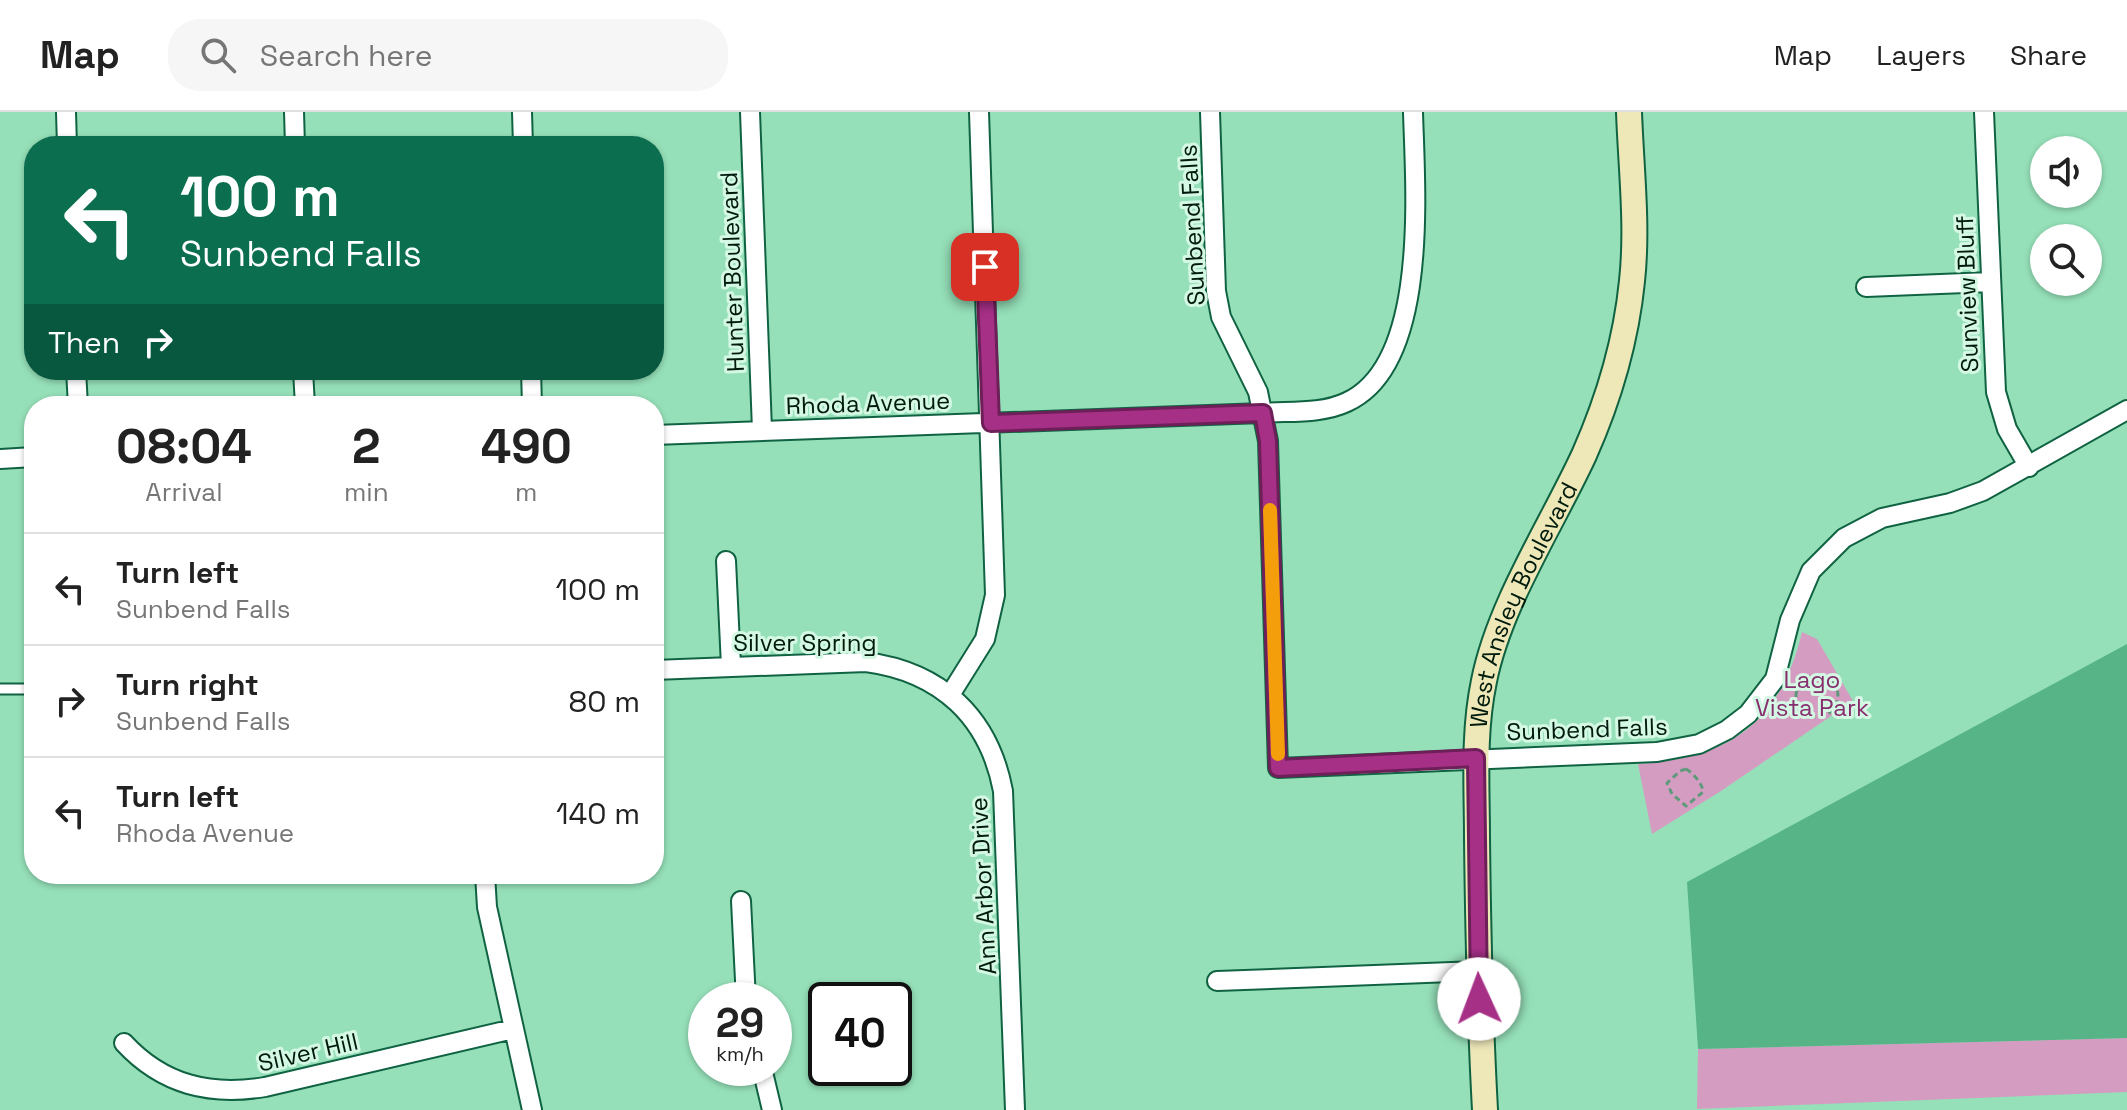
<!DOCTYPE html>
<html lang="en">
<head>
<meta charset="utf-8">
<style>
	:root { --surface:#fff; --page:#f6f6f6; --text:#222; --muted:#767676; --line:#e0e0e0 }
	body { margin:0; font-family:"Space Grotesk",sans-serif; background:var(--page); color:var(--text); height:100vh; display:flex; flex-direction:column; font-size:30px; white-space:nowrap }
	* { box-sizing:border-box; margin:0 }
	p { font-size:26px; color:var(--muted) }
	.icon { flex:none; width:44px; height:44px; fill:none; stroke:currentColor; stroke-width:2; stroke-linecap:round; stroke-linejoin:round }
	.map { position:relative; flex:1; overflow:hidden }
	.side { position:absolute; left:24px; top:284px; width:640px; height:488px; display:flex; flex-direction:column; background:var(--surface); border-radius:32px; box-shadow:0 2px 6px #0004 }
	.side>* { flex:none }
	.guide { position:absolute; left:24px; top:24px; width:640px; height:244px; border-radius:32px; box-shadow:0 2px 6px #0004; background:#0b6e4f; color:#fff; overflow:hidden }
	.controls { position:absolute; left:2030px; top:24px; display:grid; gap:16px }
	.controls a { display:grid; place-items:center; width:72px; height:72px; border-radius:50%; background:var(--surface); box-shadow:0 2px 6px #0004; font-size:40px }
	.speed { position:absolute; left:688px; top:870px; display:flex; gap:16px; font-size:40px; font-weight:700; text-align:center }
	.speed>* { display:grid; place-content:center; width:104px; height:104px; border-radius:50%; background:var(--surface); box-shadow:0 2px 6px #0004; line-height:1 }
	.speed small { font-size:20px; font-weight:400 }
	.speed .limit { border:4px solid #111; border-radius:12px; background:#fff; color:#111 }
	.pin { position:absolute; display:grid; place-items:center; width:68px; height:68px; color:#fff; margin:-34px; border-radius:16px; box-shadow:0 4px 12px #0006 }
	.me { position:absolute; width:88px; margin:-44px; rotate:358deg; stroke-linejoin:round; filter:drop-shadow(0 0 6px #0008) }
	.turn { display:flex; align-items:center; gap:28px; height:168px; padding:0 24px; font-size:36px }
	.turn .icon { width:104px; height:104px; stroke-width:2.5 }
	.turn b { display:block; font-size:56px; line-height:68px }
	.then { display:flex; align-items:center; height:76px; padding:0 24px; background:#0003; gap:16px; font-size:30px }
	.eta { display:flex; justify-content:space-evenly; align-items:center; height:136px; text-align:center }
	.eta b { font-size:48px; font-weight:600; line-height:56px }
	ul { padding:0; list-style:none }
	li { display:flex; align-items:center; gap:24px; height:112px; padding:0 24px; border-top:2px solid var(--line) }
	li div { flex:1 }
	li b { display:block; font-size:30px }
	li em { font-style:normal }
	header { display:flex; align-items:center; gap:48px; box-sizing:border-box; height:112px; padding:0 40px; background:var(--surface); border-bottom:2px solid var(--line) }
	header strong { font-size:38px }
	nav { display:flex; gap:44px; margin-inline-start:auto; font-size:28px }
	.search { width:560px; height:72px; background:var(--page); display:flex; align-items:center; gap:20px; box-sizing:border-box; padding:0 28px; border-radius:32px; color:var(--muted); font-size:30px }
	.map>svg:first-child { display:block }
</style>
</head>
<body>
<header>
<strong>Map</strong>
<div class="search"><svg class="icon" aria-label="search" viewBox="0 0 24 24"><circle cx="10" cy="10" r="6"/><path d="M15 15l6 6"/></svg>Search here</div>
<nav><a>Map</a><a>Layers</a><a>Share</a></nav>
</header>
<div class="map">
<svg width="2127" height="998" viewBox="0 0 2127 998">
	<rect width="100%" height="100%" fill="#95e0b9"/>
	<path fill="#d59cc1" d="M1802 520 1817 527 1853 589 1721 679 1652 722 1638 652C1729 646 1780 612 1802 520Z
		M2127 926V980L1697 997 1698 937Z"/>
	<path fill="#56b487" d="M2127 532V926L1698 937 1687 770Z"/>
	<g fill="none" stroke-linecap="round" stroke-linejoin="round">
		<defs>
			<path id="lane" d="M0 577H34"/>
			<path id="street" d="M66 0 67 34
				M294 0 295 34
				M522 0 523 34
				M750 0 762 318
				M1210 0 1216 179 1221 205 1258 280 1268 329 1278 656 1657 640 1699 632 1727 618 1748 602 1775 567 1790 508 1811 459 1844 426 1882 406 1950 391 1983 379 2127 298
				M1984 0 1996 280 2007 317 2029 355
				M1866 175 1990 170
				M76 258 78 294
				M303 258 305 294
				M531 258 532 294
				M654 323 1263 301C1290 299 1322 302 1347 290 1430 252 1415 75 1413 0
				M0 347 34 345
				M726 449 731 554
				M654 558 866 550C941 560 989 605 1003 679L1015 998
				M950 583 985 527 995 483 979 0
				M485 762 487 795 532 998
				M741 789 746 888
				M1217 869 1478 859
				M124 931C163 973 210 984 265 975L513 917
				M762 956 772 998"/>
			<g id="secondary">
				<path id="s1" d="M1485 998C1480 907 1478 817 1477 726 1477 674 1473 621 1484 569 1499 493 1551 414 1584 343 1608 289 1626 229 1632 169 1638 114 1631 56 1629 0"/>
			</g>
		</defs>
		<use href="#lane" stroke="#106342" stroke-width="13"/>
		<use href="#street" stroke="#106342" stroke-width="22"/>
		<use href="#secondary" stroke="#106342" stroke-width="28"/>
		<path stroke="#5f997b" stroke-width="3" stroke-dasharray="6 4" stroke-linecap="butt" d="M1796 584a21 21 0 1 1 42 0a21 21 0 1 1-42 0Z
			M1686 657C1693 661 1703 672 1703 680L1686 694 1672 682 1667 671 1680 659Z"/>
		<use href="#lane" stroke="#fff" stroke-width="9"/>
		<use href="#street" stroke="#fff" stroke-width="18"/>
		<use href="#secondary" stroke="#eee8b9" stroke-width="24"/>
	</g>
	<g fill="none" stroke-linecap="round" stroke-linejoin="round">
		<defs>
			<path id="route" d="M985 155 991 311 1263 301 1268 329 1278 656 1476 646 1479 887"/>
		</defs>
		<use href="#route" stroke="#6d1f58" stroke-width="20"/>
		<use href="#route" stroke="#a73087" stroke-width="14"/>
		<path stroke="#f59e0b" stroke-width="14" d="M1270 398 1278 642"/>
	</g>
	<g text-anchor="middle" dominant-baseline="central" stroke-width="6" stroke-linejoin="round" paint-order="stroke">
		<g font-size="24" fill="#001a0c" stroke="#d4f8e3">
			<text transform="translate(1192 113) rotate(-93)">Sunbend Falls</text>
			<text transform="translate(732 160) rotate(-92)">Hunter Boulevard</text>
			<text transform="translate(1967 182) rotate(-92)">Sunview Bluff</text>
			<text transform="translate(868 291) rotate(-2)">Rhoda Avenue</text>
			<text stroke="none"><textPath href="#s1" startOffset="514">West Ansley Boulevard</textPath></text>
			<text x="805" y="530">Silver Spring</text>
			<text transform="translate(1587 617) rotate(-2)">Sunbend Falls</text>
			<text transform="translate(983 774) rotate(-93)">Ann Arbor Drive</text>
			<text transform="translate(308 940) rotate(-13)">Silver Hill</text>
		</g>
		<g font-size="24" fill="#872e6e" stroke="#d4f8e3">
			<text x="1812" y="567">Lago<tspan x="1812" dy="28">Vista Park</tspan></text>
		</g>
	</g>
</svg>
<div class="controls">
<a><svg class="icon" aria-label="sound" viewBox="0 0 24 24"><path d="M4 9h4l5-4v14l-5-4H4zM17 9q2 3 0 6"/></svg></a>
<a><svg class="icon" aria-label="search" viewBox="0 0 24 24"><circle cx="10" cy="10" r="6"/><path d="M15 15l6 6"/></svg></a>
</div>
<div class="speed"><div>29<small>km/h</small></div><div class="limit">40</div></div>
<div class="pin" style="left:985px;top:155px;background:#d93025"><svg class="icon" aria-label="arrive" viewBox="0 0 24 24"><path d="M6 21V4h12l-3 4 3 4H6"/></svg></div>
<svg class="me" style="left:1479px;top:887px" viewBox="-20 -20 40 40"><circle r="19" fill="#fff"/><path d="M0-13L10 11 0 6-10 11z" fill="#a73087"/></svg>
<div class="guide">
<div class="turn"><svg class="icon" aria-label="left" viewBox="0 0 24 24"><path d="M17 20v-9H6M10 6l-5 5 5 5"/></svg><div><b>100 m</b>Sunbend Falls</div></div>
<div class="then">Then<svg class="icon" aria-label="right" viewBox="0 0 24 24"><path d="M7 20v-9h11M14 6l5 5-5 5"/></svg></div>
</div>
<section class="side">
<div class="eta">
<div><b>08:04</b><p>Arrival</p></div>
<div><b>2</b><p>min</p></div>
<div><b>490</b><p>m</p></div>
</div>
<ul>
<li><svg class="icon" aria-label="left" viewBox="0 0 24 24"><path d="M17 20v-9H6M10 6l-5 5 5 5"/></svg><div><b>Turn left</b><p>Sunbend Falls</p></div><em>100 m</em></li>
<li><svg class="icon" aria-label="right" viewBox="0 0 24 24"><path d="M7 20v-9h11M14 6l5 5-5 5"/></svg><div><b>Turn right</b><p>Sunbend Falls</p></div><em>80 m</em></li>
<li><svg class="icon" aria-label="left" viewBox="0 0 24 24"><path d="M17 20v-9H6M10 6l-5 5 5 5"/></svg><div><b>Turn left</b><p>Rhoda Avenue</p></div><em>140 m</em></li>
</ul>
</section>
</div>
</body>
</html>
